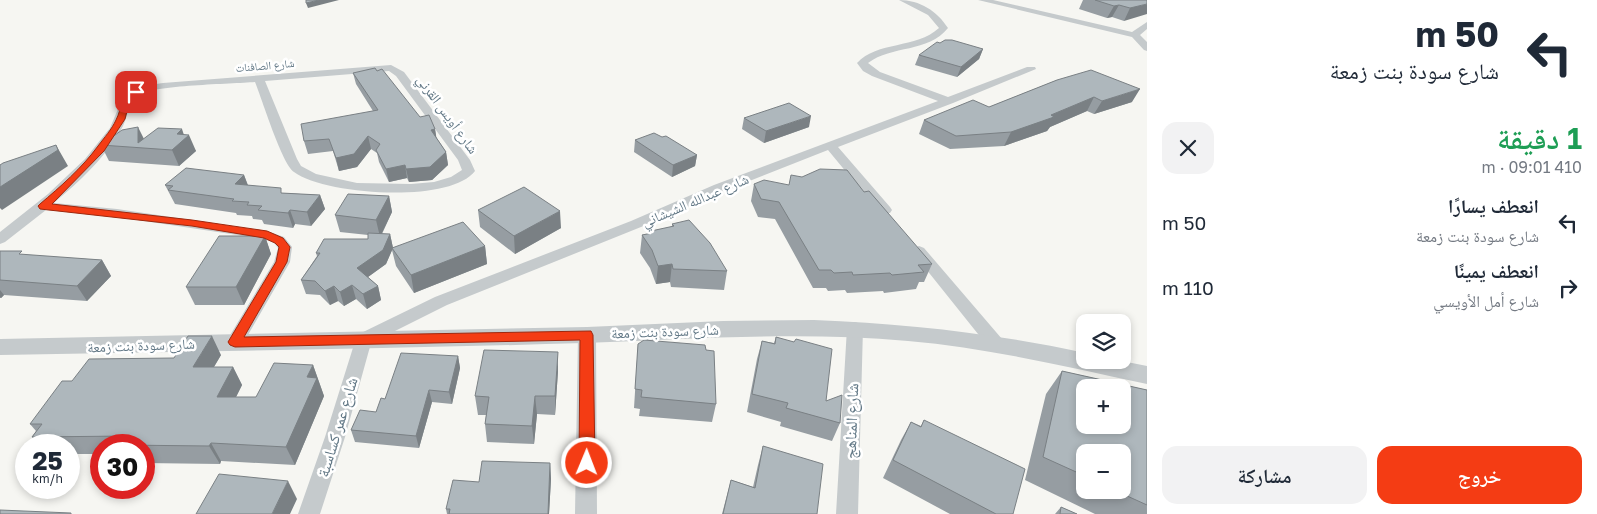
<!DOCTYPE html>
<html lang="ar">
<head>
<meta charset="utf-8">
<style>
	:root { --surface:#fff; --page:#f2f2f3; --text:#1f2937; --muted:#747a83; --accent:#f43c14 }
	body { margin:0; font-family:"Golos Text","Noto Naskh Arabic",sans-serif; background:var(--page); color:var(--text); direction:rtl; height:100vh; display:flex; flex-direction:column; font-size:19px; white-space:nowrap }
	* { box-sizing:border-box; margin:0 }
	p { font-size:16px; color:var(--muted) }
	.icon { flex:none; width:28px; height:28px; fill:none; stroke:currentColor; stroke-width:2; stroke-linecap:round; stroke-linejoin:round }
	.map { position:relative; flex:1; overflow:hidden; direction:ltr }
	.sheet { display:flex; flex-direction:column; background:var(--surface); width:450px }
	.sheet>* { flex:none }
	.hud { background:#fff; color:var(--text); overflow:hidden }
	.tools { position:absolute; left:1076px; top:314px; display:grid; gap:10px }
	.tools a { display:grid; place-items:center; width:55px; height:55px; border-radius:10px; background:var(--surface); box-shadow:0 2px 8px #0003; font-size:25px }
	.speed { position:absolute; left:15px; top:434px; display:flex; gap:10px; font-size:25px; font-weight:700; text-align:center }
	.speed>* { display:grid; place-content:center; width:65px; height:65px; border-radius:50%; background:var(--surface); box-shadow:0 2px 8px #0003; line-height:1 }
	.speed small { font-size:12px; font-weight:400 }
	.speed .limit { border:8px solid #d22; background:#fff; color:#111 }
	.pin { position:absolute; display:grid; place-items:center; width:42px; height:42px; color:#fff; margin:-21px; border-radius:10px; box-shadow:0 2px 8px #0006 }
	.me { position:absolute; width:55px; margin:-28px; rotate:1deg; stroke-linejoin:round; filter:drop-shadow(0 0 4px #0008) }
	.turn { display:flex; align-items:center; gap:18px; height:105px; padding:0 15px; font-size:22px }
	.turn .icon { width:65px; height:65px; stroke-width:2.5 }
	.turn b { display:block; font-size:35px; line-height:42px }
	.round { display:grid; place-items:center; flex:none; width:52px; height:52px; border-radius:15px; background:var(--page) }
	.summary { display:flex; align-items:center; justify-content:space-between; height:85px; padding:0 15px }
	h1 { font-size:30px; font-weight:600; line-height:38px; color:#1e9e55 }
	.action { display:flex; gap:10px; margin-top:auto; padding:10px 15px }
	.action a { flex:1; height:58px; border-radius:15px; background:var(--accent); color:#fff; font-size:20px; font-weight:600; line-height:58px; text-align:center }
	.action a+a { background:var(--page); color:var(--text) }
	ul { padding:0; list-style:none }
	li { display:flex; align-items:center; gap:15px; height:65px; padding:0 15px }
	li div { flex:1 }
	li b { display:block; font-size:19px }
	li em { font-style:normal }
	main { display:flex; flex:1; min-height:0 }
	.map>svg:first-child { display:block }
</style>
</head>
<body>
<main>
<section class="sheet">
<div class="hud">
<div class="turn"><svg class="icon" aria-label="left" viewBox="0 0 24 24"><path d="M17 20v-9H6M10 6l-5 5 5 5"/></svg><div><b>50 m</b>شارع سودة بنت زمعة</div></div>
</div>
<div class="summary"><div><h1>1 دقيقة</h1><p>410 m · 09:01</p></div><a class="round"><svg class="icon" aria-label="close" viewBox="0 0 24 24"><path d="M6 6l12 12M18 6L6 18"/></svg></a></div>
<ul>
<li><svg class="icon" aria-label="left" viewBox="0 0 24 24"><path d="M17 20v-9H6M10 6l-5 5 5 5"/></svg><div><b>انعطف يسارًا</b><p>شارع سودة بنت زمعة</p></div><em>50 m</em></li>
<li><svg class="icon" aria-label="right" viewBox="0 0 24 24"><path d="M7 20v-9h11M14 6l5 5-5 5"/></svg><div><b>انعطف يمينًا</b><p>شارع أمل الأويسي</p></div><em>110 m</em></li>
</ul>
<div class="action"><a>خروج</a><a>مشاركة</a></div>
</section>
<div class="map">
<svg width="1147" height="514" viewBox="0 0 1147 514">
	<rect width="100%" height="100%" fill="#f6f6f2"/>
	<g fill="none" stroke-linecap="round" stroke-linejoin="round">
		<path fill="#c5cacc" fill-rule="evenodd" d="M899 0C920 0 937 11 948 28 928 53 892 45 868 63L880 72 948 97 1027 67H1035L1036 69 953 103 838 147 890 207 892 210 890 213H880L828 150 724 191 641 227 447 305 371 343 345 437 320 514H298L325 437 357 335 435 297 631 221 714 185 938 101 872 76 863 71 857 63C877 41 916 49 939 28L928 15Z
			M978 0H993L1132 32 1147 22V29L1140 35 1147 42V51L1144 50 1132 37Z
			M391 65 404 72 470 160 475 171C450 204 325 195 294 172 282 164 262 99 255 82 231 84 154 85 138 95 128 102 128 116 123 126 107 156 80 181 54 203L117 209 267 231 284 237 292 247 290 262 241 347 235 348 229 347 226 342 274 262 278 248 274 243 264 239 117 217 46 210 5 242 0 244V232L48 194 85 159 110 128 121 102 126 94 142 86 163 83ZM389 71 396 76 458 160 462 170 451 177 434 182 411 184 357 183 316 174 301 166 297 159 265 81Z
			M919 246 924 248 1002 339 1005 344 1002 349 996 350 990 349 914 254 912 251 914 248Z
			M855 322 861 324 863 328 858 514H836L847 328 849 324Z
			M587 329 593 331 596 335 597 514H575L578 335 581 331Z"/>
		<path fill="#c5cacc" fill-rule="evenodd" d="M814 320C908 324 993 333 1085 353V360H1117L1147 366V384C1067 367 989 348 908 341 800 331 693 339 584 343 390 349 195 351 0 355V339L587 327 723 321Z"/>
	</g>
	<path fill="#969da2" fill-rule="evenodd" d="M1083 0H1147L1124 21 1112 17 1107 18 1079 9Z
		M983 49 979 59 957 77 915 65 919 55Z
		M353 73 420 117 435 129 436 137 446 152 448 165 432 180 409 182 407 178 389 182 379 162 377 153 371 149 357 167 339 171 333 151 308 154 304 141 373 111 356 84Z
		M1057 80 1132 102 1094 114 1087 111 1050 127 1047 131 1004 146 950 149 919 134 924 120 989 107Z
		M744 118 809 127 764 143 742 129Z
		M184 135 196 151 179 166 109 161 101 145 144 139Z
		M635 140 697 155 695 166 672 177 634 152Z
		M244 175 248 185 282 193 320 195 325 209 311 226 295 224 293 228 264 224 262 220 253 219 252 216 237 215 236 213 175 204 165 185Z
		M754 184 788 185 864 192 932 264 924 282H919L916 289 884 293 883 291 847 293 845 290 828 291 826 288H813L775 219 758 217 751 201Z
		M389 196 392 212 382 234H390L393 248 485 246 487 264 414 293 396 266 392 250 386 264 368 277 378 286 381 300 367 309 356 299 344 306 338 301 330 305 320 295 306 294 301 280 317 256 316 253 368 239V235L340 232 335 215Z
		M478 210 561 228 515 254 480 227Z
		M672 224 727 271 724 290 671 287 670 282 656 284 650 268 640 253 642 235 651 233V231L672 227Z
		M265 236 271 254 244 305H195L186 287Z
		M0 251 25 255 102 260 111 276 87 301 4 295 1 298H0Z
		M776 337 826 401 840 423 832 441 780 426 781 422 747 412 757 359 762 341 774 343Z
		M638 344 716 404 712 422 639 416 640 409 634 408Z
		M221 355 214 367H233L242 385 236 397H256L313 365 324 396 295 465 221 461 220 464 144 463V445H101V454H69V445H40L32 437 36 431 30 424 72 381 174 358Z
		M458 356 460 368 452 404 432 402 419 448 355 442 351 430 376 412 385 399Z
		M558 371 555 415 537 414 534 444 487 442 485 424 486 415H478L475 396Z
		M1062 371 1147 390V514H1095L1025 480 1046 394ZM1085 452 1122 490H1085Z
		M924 420 1013 514H950L883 478 901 440 911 422 921 426Z
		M763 446 817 514H722L731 480 753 487 758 465Z
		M550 463 551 479 549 514H447L446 509 479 482Z
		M1061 507 1077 514H1055Z"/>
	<path fill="#7a8084" d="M319 0H339L308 8 306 3Z
		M1147 4V14L1124 21 1130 8Z
		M1119 5 1112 17 1107 18 1114 6Z
		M983 49 979 59 957 77 961 67Z
		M1140 89 1132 102 1094 114 1102 101Z
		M1094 97 1087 111 1050 127 1047 131 1004 146 1011 132Z
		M811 116 809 127 764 143 766 131Z
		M138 127 146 143H138Z
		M182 129 185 138 189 135 196 151 179 166 172 150 177 134Z
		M435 129 437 141 431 130Z
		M368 136 371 149 357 167 339 171 336 158Z
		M56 145 68 166 2 210 0 208V187Z
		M446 152 448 165 432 180 409 182 406 169Z
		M697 155 695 166 672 177 673 165Z
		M405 165 407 178 389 182 386 169Z
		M244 175 249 189 235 184Z
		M320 195 325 209 311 226 307 212Z
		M389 196 392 212 380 237 376 220Z
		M290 210 295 224 293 228 288 213Z
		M560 211 561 228 515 254 514 236Z
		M390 234 393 248 386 264 361 282 357 268Z
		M265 236 271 254 244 305 236 287Z
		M485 246 487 264 414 293 411 275Z
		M102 260 111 276 87 301 77 286Z
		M672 264 670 282 656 284 658 266Z
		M352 285 356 299 344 306 340 292Z
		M334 286 338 301 330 305 325 291Z
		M378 286 381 300 367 309 363 294Z
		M0 290 4 295 1 298 0 297Z
		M212 336 221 355 203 385 193 367Z
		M558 352V371L555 415V396Z
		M458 356 460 368 452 404 449 392Z
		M313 365 324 396 295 465 286 447 307 377Z
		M233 367 242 385 227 415 217 397Z
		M429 390 432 402 419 448 416 436Z
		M535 396 537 414 534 444 532 426Z
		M211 443 221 461 220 464 209 446Z
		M550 463 551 479 549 514H548Z
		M288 481 297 499 290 514H272Z"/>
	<path fill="#aeb7bc" stroke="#7a8084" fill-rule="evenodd" d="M306 0H319L306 3Z
		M1095 0H1147V4L1130 8 1119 5 1114 6Z
		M945 40H952L983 49 961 67 919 55 937 42 940 43Z
		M375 68 377 71 382 69 420 117 429 115 435 129 431 130 446 152 430 167 406 169 405 165 386 169 376 150 380 144 368 136 354 154 336 158 329 139 304 141 301 124 378 110 353 73Z
		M1091 70 1140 89 1102 101 1094 97 1051 115 1054 117 1011 132 956 136 924 120 973 100 989 107 1057 80Z
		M789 103 811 116 766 131 744 118Z
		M138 127V143L158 128 182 129 177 134 189 135 172 150 101 145 122 130Z
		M654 133 662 137 666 136 697 155 673 165 635 140Z
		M56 145 58 150 0 187V165L3 163Z
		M186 168 244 175 235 184 281 188V193L320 195 307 212 290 210 288 213 258 210 262 206 247 205 249 202 232 201 234 199 168 190 173 186 165 185Z
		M820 169 847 170 864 192 869 191 932 264 918 265 924 272 892 275 890 273 853 275 852 272 834 273 831 270H819L779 202 761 199 754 184 764 180 789 185 791 175 802 177Z
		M524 187 560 211 514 236 478 210Z
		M348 194 389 196 376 220 335 215Z
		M689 220 710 243 727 271 673 269 672 264 658 266 652 250 642 235 652 233 651 231 674 226 672 224Z
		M463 222 485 246 411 275 392 248Z
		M368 233 390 234 383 250 357 268 378 286 363 294 352 285 340 292 334 286 325 291 315 281 301 280 320 253H316L324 239H368Z
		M219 236H265L236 287H186Z
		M0 251H22L19 254 102 260 77 286 0 280Z
		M188 336H212L193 367H233L217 397H256L274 363 313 365 307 377 317 378 286 447 211 443 209 446 121 445 127 436 32 437 42 424H30L62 381H72L89 359 174 358Z
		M776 337 794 342 796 339 832 349 826 401 842 395 840 423 786 408 788 403 752 394 762 341 775 344Z
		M644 340 705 345 706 350 714 351 716 404 641 397 642 390 635 389 638 344Z
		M484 350 558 352 555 396H535L532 426 485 424 489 397 475 396Z
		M401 353 458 356 449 392 429 390 416 436 351 430 360 410 376 412 381 398 385 399Z
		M1062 371 1147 390V505L1114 490H1122V452H1085V476L1043 457ZM1085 388H1122V425H1085Z
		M924 420 1025 469 1013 514H996L893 460 911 422 921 427Z
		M763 446 823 464 817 514H723L731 480 755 488Z
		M482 461 550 463 548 514H449L450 509H446L453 480 479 482Z
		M219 474 288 481 272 514H196Z
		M1061 507 1077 514H1060Z
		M0 510 71 513V514H0Z"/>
	<path fill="#f43c14" stroke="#9f270d" d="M133 91 140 92 129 103 125 119 104 151 52 204 192 220 267 231 283 238 290 247 287 262 244 337 591 331 593 335 595 463 592 468 587 470 581 468 579 463 580 340 235 347 230 345 228 342 276 262 279 247 275 243 264 238 192 226 40 209 38 206 40 204C60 187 82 168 98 146 104 138 112 129 116 120 122 108 120 99 133 91Z"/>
	<g text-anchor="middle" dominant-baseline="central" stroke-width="5" stroke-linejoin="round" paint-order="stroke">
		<g font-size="11" fill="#627886" stroke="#fff">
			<text transform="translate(265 65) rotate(-5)">شارع الصافنات</text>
		</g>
		<g font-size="14" fill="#627886" stroke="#fff">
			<text transform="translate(448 114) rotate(54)">شارع أويس القرني</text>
			<text transform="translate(695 200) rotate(-23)">شارع عبدالله الشيشاني</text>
			<text transform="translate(665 331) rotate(-2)">شارع سودة بنت زمعة</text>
			<text transform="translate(141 345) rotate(-2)">شارع سودة بنت زمعة</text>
		</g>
		<g font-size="16" fill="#627886" stroke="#fff">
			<text transform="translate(851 421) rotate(-88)">شارع المناهج</text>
			<text transform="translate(337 427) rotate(-73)">شارع عمر كساسبة</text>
		</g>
	</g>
</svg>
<div class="tools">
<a><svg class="icon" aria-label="layers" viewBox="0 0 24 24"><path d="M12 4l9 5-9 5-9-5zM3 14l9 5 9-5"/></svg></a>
<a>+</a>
<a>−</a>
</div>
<div class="speed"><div>25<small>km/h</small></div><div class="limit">30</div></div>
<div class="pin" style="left:136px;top:92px;background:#d93025"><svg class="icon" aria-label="arrive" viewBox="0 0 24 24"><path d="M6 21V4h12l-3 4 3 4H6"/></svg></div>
<svg class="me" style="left:587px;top:463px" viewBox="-20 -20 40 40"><circle r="17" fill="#f43c14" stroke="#fff" stroke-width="3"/><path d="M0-11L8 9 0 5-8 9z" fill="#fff"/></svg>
</div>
</main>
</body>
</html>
